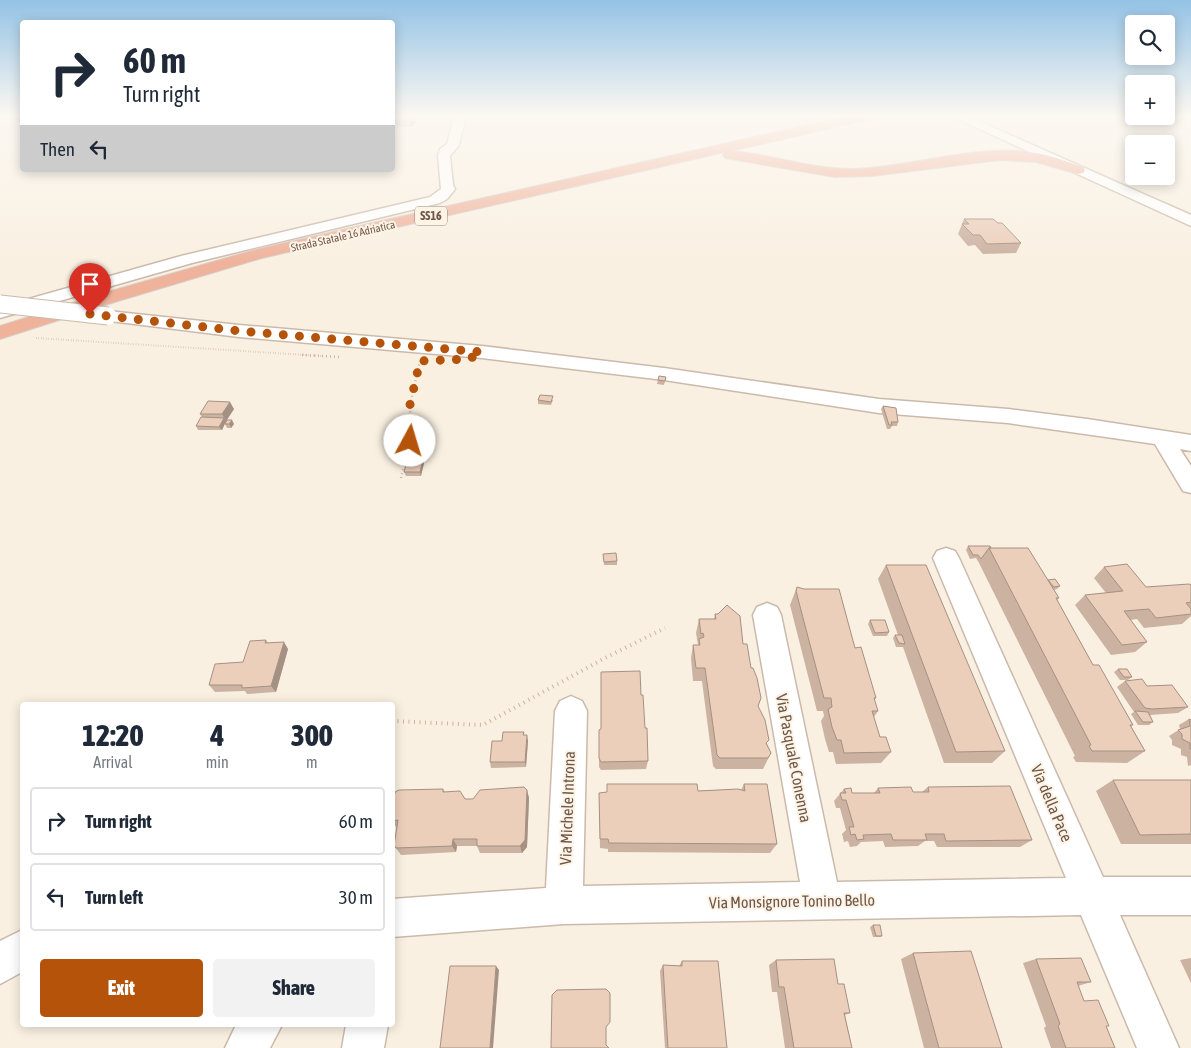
<!DOCTYPE html>
<html lang="en">
<head>
<meta charset="utf-8">
<style>
	:root { --surface:#fff; --page:#f2f2f3; --text:#1f2937; --muted:#747a83; --line:#e0e1e3; --accent:#b45309 }
	body { margin:0; font-family:"Asap Condensed",sans-serif; background:var(--page); color:var(--text); height:100vh; display:flex; flex-direction:column; font-size:19px; white-space:nowrap }
	* { box-sizing:border-box; margin:0 }
	p { font-size:16px; color:var(--muted) }
	.icon { flex:none; width:28px; height:28px; fill:none; stroke:currentColor; stroke-width:2; stroke-linecap:round; stroke-linejoin:round }
	.map { position:relative; flex:1; overflow:hidden }
	.side { position:absolute; left:20px; top:702px; width:375px; height:325px; display:flex; flex-direction:column; background:var(--surface); border-radius:5px; box-shadow:0 2px 12px #0003 }
	.side>* { flex:none }
	.hud { position:absolute; left:20px; top:20px; width:375px; height:152px; border-radius:5px; box-shadow:0 2px 12px #0003; background:#fff; color:var(--text); overflow:hidden }
	.fabs { position:absolute; left:1125px; top:15px; display:grid; gap:10px }
	.fabs a { display:grid; place-items:center; width:50px; height:50px; border-radius:5px; background:var(--surface); box-shadow:0 2px 12px #0003; font-size:25px }
	.pin { position:absolute; display:grid; place-items:center; width:42px; height:42px; color:#fff; margin:-51px -21px; border-radius:50% 50% 50% 0; rotate:-45deg; box-shadow:0 0 5px #0007 }
	.pin .icon { rotate:45deg }
	.me { position:absolute; width:55px; margin:-28px; rotate:6deg; stroke-linejoin:round; filter:drop-shadow(0 0 4px #0008) }
	.turn { display:flex; align-items:center; gap:18px; height:105px; padding:0 20px; font-size:22px }
	.turn .icon { width:65px; height:65px; stroke-width:2.5 }
	.turn b { display:block; font-size:35px; line-height:42px }
	.then { display:flex; align-items:center; height:48px; padding:0 20px; background:#0003; gap:10px; font-size:19px }
	.eta { display:flex; justify-content:space-evenly; align-items:center; height:85px; text-align:center }
	.eta b { font-size:30px; font-weight:800; line-height:35px }
	.button { display:flex; gap:10px; margin-top:auto; padding:10px 20px }
	.button a { flex:1; height:58px; border-radius:5px; background:var(--accent); color:#fff; font-size:20px; font-weight:800; line-height:58px; text-align:center }
	.button a+a { background:var(--page); color:var(--text) }
	ul { padding:0; list-style:none }
	li { display:flex; align-items:center; gap:15px; height:68px; margin:0 10px 8px; padding:0 10px; border:2px solid var(--line); border-radius:5px }
	li div { flex:1 }
	li b { display:block; font-size:19px }
	li em { font-style:normal }
	.map>svg:first-child { display:block }
</style>
</head>
<body>
<div class="map">
<svg width="1191" height="1048" viewBox="0 0 1191 1048">
	<rect width="100%" height="100%" fill="#f9f0e1"/>
	<g fill="none" stroke-linecap="round" stroke-linejoin="round">
		<defs>
			<path id="minor" d="M454 116H466L459 145 450 156 453 185 455 189 447 199 440 203 192 263 0 318V307L181 256 430 197 441 189 438 156 440 149 447 144Z
				M951 116H967L1191 215V226Z
				M108 311 239 325 482 346 664 368 879 399 1008 409 1087 419 1191 435V451L1180 449 1191 466V493L1183 491 1155 444 1008 423 879 413 664 380 482 358 239 337 102 320 99 316 102 312Z
				M946 548 955 551 959 558 1103 877H1191V915H1120L1179 1048H1137L1081 915 564 924 392 937V899L546 888 555 711 560 701 571 696 582 701 587 711 583 886 800 882 753 615 757 607 767 603 777 607 781 615 837 882 1066 878 933 558 937 551Z
				M22 930V972L0 984V941Z
				M236 1025H282L270 1048H225Z
				M346 1025H388L384 1048H342Z"/>
			<path id="highway" d="M847 116H872L866 120 731 151C771 154 810 169 851 169 910 168 969 145 1028 152 1047 154 1065 161 1083 167L1085 170 1083 173 1078 174 1036 162 1000 160 872 176 835 177 725 158 723 155 725 152 262 258 118 301 0 339V326L104 293 258 249Z"/>
		</defs>
		<use href="#minor" stroke="#cbbaac" stroke-width="3"/>
		<use href="#highway" stroke="#d6d0cc" stroke-width="2"/>
		<path stroke="#d0b29f" stroke-width="2" stroke-dasharray="0.5 2" stroke-linecap="butt" d="M36 338 322 356"/>
		<path stroke="#d0b29f" stroke-width="2.5" stroke-dasharray="1 3" stroke-linecap="butt" d="M302 355 341 357
			M401 478 414 422 409 409 420 361"/>
		<path stroke="#d0b29f" stroke-width="4" stroke-dasharray="1 4.5" stroke-linecap="butt" d="M392 721 483 725 605 658 665 628"/>
		<use href="#minor" fill="#fff" fill-rule="evenodd"/>
		<use href="#highway" fill="#efb39c" fill-rule="evenodd"/>
		<defs>
			<path id="minor-bridge" d="M0 304 108 316"/>
		</defs>
		<use href="#minor-bridge" stroke="#cbbaac" stroke-width="19" stroke-linecap="butt"/>
		<use href="#minor-bridge" stroke="#fff" stroke-width="17"/>
	</g>
	<path fill="#cbb2a1" d="M22 116V122H18L17 119Z
		M392 116H414L416 122 412 127H392Z
		M964 219 998 223 1021 243 1016 253 983 254 975 245 968 246 958 234Z
		M666 377 664 385 657 384 658 380Z
		M538 400H553L551 405 538 404Z
		M883 406 898 422 897 426H892L890 429H887L881 409Z
		M234 409 227 420 234 424 231 428H227L225 424 222 430H198L196 426 202 417 200 414Z
		M424 463 421 476H406L404 472Z
		M968 546 991 548 1060 586 1057 589 1054 590 1059 598 1057 600 1093 665 1133 725 1131 726 1145 751 1127 763 1076 762 1073 757 1075 756 979 563 976 558 970 559 966 550Z
		M603 554 617 561V565H604Z
		M886 565 1005 751 992 763H944L903 647H896L893 638 895 635H898L878 579Z
		M1104 567 1146 587 1191 585V616L1182 624 1144 628 1137 619 1130 620 1147 642 1135 652 1111 655 1075 605 1085 595 1106 593 1094 578Z
		M797 587 855 648 876 698 874 700 878 711 874 717 880 737 891 752 881 763 836 764 833 752H829L825 739 821 721 824 716 823 711H817L790 605Z
		M715 614 743 644 758 706 767 744 771 753 763 769H716L713 766 702 681H693L691 658 693 645H698L696 633 699 619H714Z
		M870 620 889 632 887 636H873L868 624Z
		M266 640 268 643 288 649 276 692 247 694 245 691 215 692 209 685 243 662Z
		M1118 669 1132 677 1128 680H1120L1114 672Z
		M1125 681 1147 686 1188 707 1178 713 1150 715 1153 722 1149 725H1138L1131 714 1134 712 1117 687Z
		M641 695 648 761 646 769 601 770 599 767V730L601 729Z
		M1189 719 1191 720V765L1188 766 1187 757 1181 755V749L1172 745V740L1169 736 1180 729 1179 725Z
		M524 735 528 741 526 767 491 768 490 762 502 741Z
		M1113 780H1191V844H1121L1096 791Z
		M744 784 777 844 770 853 608 852V849L600 848 599 793 741 790Z
		M928 787 1032 840 1020 847H937L934 841H925L918 846 885 847 883 841 861 842 857 846 850 847 848 841 844 842 842 834 846 830 840 808H836L834 801 844 789 852 793H874L878 788 913 792H922Z
		M443 789 445 792 465 799H473L527 790 529 798 527 847 522 853H480L477 846H457L456 852 401 855 396 848 397 828 392 822V807Z
		M873 925 882 936 880 937H873L870 927Z
		M913 953 1002 1048H924L901 959Z
		M1191 958V983L1180 960Z
		M1036 959 1091 982 1078 986 1084 1001 1109 1026H1106L1115 1048H1051L1044 1028 1046 1026 1023 963Z
		M776 960 838 984 850 1013 845 1015 852 1048H785L777 992H772L769 965Z
		M682 961 727 1048H665L660 971 663 965 679 966Z"/>
	<path fill="#a59183" d="M414 116 416 122 412 127 411 121Z
		M230 402 234 409 226 421 222 414Z
		M224 418 226 421 222 430 219 427Z
		M232 420 234 424 231 428 229 424Z
		M423 459 424 463 421 476 420 472Z
		M284 642 288 649 276 692 271 686Z
		M527 735 528 741 526 767 525 762Z
		M527 790 529 798 527 847 522 853 520 846Z
		M453 839 457 846 456 852 452 846Z
		M496 966 499 970 493 1048H490Z"/>
	<path fill="#eccfbb" stroke="#a59183" d="M21 116H22V119H17Z
		M392 116H414L411 121H392Z
		M964 219H993L998 223H1002L1021 243 987 244 980 235H973L962 224H969Z
		M659 376 666 377 665 381 658 380Z
		M540 395 553 396 551 402 538 400Z
		M208 401 230 402 222 414H200Z
		M883 406 896 408 898 422H891L892 425H889Z
		M201 417 224 418 219 427 196 426Z
		M227 420H232L229 424H225Z
		M423 459 420 472H404L407 461Z
		M968 546H990L991 548H989L981 559 978 555H973Z
		M989 548H1028L1059 598H1056L1093 665H1099L1133 725H1130L1145 751H1092L1089 746 1091 745Z
		M616 553 617 561 604 562 603 554Z
		M1127 564 1146 587 1189 584 1191 585V602L1186 603 1191 609V614L1156 618 1149 609 1124 611 1147 642 1122 645 1085 595 1123 591 1104 567Z
		M886 565H926L1005 751 956 752Z
		M1055 579 1060 586 1054 587 1048 580Z
		M797 587 804 589H839L855 648 861 647 876 698H874L878 711H872L880 737H886L891 752 844 753 841 740H837L832 727 828 709 832 707 831 698H824L796 591Z
		M727 605 740 616 743 644H747L751 668H753L757 678 761 698 758 706 765 720 769 740 766 743 771 753 768 758H720L717 755 705 668H696L693 645H700L699 639 704 637 703 633 701 634 699 619H716L715 614H718Z
		M870 620H885L889 632 875 633Z
		M895 635H902L905 644 899 643Z
		M266 640 265 643 284 642 271 686 242 688V685H209L215 664 243 662 250 641Z
		M1118 669H1127L1132 677H1124Z
		M640 671 641 695H643L645 728H647L648 761 601 762 599 758V730L601 729V672Z
		M1142 679 1147 686 1172 685 1188 707 1152 709 1145 708 1125 681Z
		M1135 711 1148 712 1153 722H1143Z
		M1189 719 1191 720V749H1190V743L1182 739V734L1178 730 1190 726Z
		M503 732H524L523 735H527L525 762H490L492 741H502Z
		M1113 780H1191V834L1140 835Z
		M607 784H697L698 791 738 789 745 791 744 784H767L777 844 609 843 608 839H600L599 793 607 792Z
		M1010 786 1032 840 946 841 944 834H925L927 840H893L891 834 863 835 864 839 857 840 855 834 851 835 849 827H854L846 800H842L840 793H846L844 789 851 788 852 793H880L878 788 911 787 913 792H929L928 787Z
		M524 787 527 790 525 840 520 846H477V839H453L452 846 396 848 394 845 398 820 392 821V807L395 792 399 790 443 789V792L460 791 465 799H473L480 790Z
		M873 925H880L882 936H876Z
		M971 951 1002 1048H939L913 953Z
		M1081 958 1091 982H1077L1084 1001 1098 1000 1109 1026H1106L1115 1048H1066L1058 1026 1060 1024 1036 959Z
		M834 959 838 984H844L850 1013H844L852 1048H794L784 987H779L776 960Z
		M682 961H718L727 1048H668L663 965 682 966Z
		M450 966H496L490 1048H440Z
		M606 989 610 993V1022L606 1027V1045L609 1048H551L552 995 557 990Z"/>
	<linearGradient id="sky" x2="0" y2="1"><stop stop-color="#94c3e5"/><stop offset="0.44" stop-color="#fcf8f2"/><stop offset="1" stop-color="#fcf8f2" stop-opacity="0"/></linearGradient>
	<rect width="1191" height="263" fill="url(#sky)"/>
	<g fill="none" stroke-linecap="round" stroke-linejoin="round">
		<path stroke="#b45309" stroke-width="9" stroke-dasharray="0 16.2" d="M90 314 240 331 482 352 469 359 420 361 409 409 414 422 410 441"/>
	</g>
	<g text-anchor="middle" dominant-baseline="central" stroke-width="4" stroke-linejoin="round" paint-order="stroke">
		<g font-size="11" fill="#6e574a" stroke="#fdf4e6">
			<text transform="translate(343 236) rotate(-13)">Strada Statale 16 Adriatica</text>
		</g>
		<rect fill="#fdf4e6" stroke="#998679" stroke-width="1" x="415" y="206.5" width="32" height="19" rx="4"/>
		<g font-size="12" font-weight="bold" fill="#6e574a">
			<text x="431" y="216">SS16</text>
		</g>
		<g font-size="16" fill="#6e574a" stroke="#fdf4e6">
			<text transform="translate(794 758) rotate(79)">Via Pasquale Conenna</text>
			<text transform="translate(1052 803) rotate(67)">Via della Pace</text>
			<text transform="translate(567 808) rotate(-88)">Via Michele Introna</text>
			<text transform="translate(792 901) rotate(-1)">Via Monsignore Tonino Bello</text>
		</g>
	</g>
</svg>
<div class="fabs">
<a><svg class="icon" aria-label="search" viewBox="0 0 24 24"><circle cx="10" cy="10" r="6"/><path d="M15 15l6 6"/></svg></a>
<a>+</a>
<a>−</a>
</div>
<div class="pin" style="left:90px;top:314px;background:#d93025"><svg class="icon" aria-label="arrive" viewBox="0 0 24 24"><path d="M6 21V4h12l-3 4 3 4H6"/></svg></div>
<svg class="me" style="left:410px;top:441px" viewBox="-20 -20 40 40"><circle r="19" fill="#fff"/><path d="M0-13L10 11 0 6-10 11z" fill="#b45309"/></svg>
<div class="hud">
<div class="turn"><svg class="icon" aria-label="right" viewBox="0 0 24 24"><path d="M7 20v-9h11M14 6l5 5-5 5"/></svg><div><b>60 m</b>Turn right</div></div>
<div class="then">Then<svg class="icon" aria-label="left" viewBox="0 0 24 24"><path d="M17 20v-9H6M10 6l-5 5 5 5"/></svg></div>
</div>
<section class="side">
<div class="eta">
<div><b>12:20</b><p>Arrival</p></div>
<div><b>4</b><p>min</p></div>
<div><b>300</b><p>m</p></div>
</div>
<ul>
<li><svg class="icon" aria-label="right" viewBox="0 0 24 24"><path d="M7 20v-9h11M14 6l5 5-5 5"/></svg><div><b>Turn right</b></div><em>60 m</em></li>
<li><svg class="icon" aria-label="left" viewBox="0 0 24 24"><path d="M17 20v-9H6M10 6l-5 5 5 5"/></svg><div><b>Turn left</b></div><em>30 m</em></li>
</ul>
<div class="button"><a>Exit</a><a>Share</a></div>
</section>
</div>
</body>
</html>
